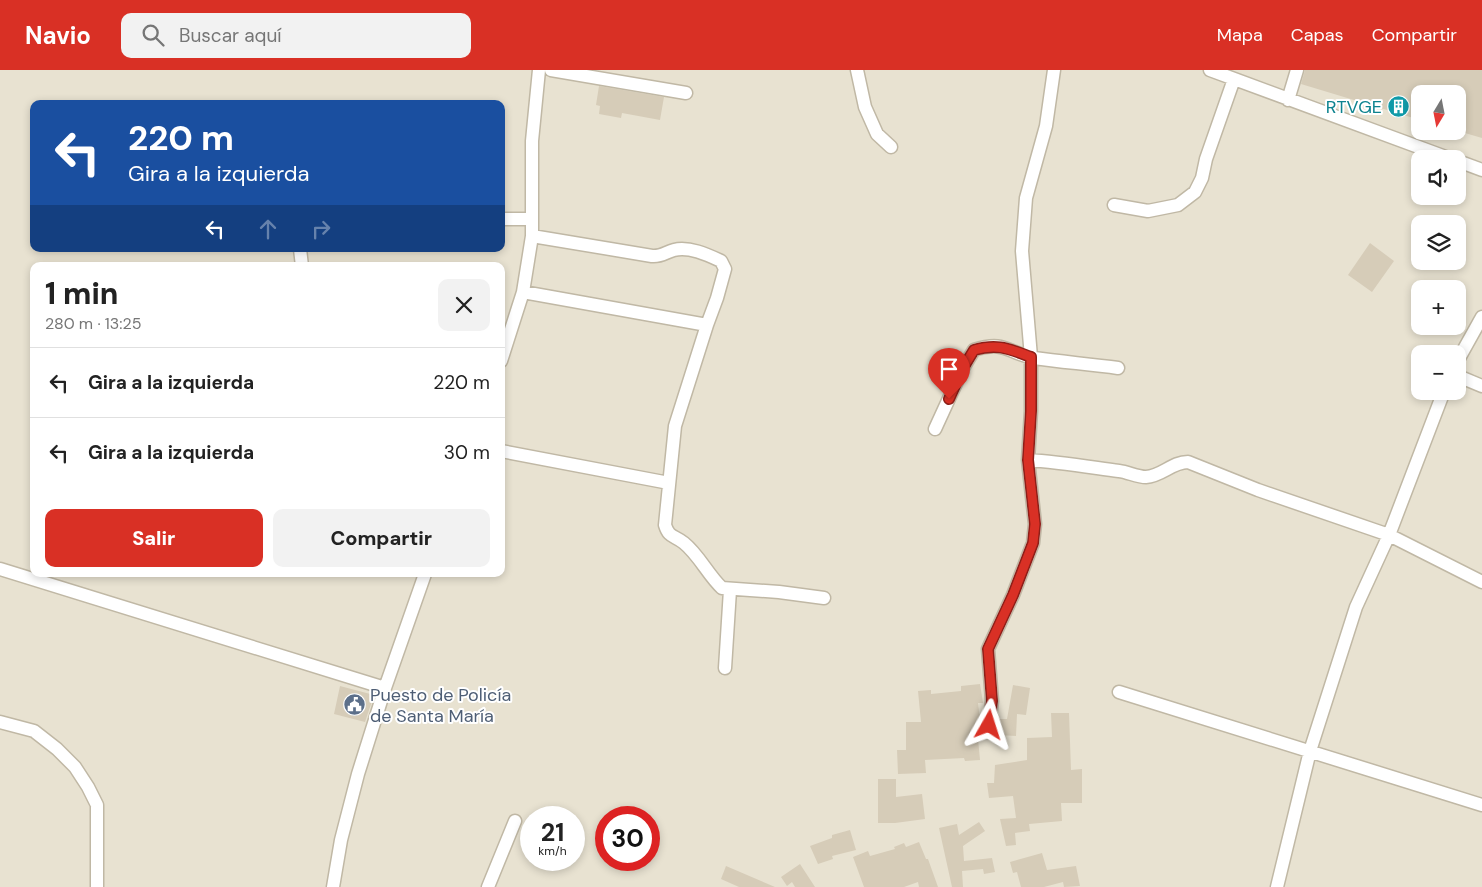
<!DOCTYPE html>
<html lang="es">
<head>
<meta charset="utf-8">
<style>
	:root { --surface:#fff; --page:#f2f2f2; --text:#222; --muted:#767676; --line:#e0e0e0; --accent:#d93025 }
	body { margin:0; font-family:"DM Sans",sans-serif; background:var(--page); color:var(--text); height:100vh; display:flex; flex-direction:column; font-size:19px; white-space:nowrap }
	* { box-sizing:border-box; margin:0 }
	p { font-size:16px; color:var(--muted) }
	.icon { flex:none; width:28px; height:28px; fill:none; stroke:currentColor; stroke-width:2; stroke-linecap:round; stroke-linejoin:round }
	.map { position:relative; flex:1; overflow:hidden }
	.panel { position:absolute; left:30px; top:192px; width:475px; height:315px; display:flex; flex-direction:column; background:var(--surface); border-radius:10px; box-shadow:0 2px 8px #0003 }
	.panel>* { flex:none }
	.top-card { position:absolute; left:30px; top:30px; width:475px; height:152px; border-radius:10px; box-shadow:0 2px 8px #0003; background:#1a4fa0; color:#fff; overflow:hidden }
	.needle { width:32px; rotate:190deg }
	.controls { position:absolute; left:1411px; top:15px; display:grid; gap:10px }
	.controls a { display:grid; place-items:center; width:55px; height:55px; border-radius:10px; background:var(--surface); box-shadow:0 2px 8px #0003; font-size:25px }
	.speed { position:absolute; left:520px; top:736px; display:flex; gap:10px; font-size:25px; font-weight:700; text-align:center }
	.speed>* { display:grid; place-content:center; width:65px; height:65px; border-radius:50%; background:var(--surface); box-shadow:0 2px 8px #0003; line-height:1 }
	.speed small { font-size:12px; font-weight:400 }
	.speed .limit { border:8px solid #d22; background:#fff; color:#111 }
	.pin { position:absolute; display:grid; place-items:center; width:42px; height:42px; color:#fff; margin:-51px -21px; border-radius:50% 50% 50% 0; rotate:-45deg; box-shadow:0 0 5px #0007 }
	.pin .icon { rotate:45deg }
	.me { position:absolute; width:55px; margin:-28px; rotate:6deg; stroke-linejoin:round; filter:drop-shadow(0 0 4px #0008) }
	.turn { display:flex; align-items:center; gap:18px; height:105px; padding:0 15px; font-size:22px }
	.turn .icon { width:65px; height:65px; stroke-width:2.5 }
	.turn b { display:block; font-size:35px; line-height:42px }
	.lanes { display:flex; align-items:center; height:48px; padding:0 15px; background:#0003; justify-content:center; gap:25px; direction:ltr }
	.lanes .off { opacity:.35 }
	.round { display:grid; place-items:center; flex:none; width:52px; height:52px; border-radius:10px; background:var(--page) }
	.headline { display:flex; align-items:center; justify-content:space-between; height:85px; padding:0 15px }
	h1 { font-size:30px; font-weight:800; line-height:38px }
	.action { display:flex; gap:10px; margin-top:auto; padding:10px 15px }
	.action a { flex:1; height:58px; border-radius:10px; background:var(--accent); color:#fff; font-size:20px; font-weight:800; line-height:58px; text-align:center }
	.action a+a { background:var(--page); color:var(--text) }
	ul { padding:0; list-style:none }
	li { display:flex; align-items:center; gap:15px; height:70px; padding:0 15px; border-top:1px solid var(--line) }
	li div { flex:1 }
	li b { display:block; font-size:19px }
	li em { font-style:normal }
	header { display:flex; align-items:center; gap:30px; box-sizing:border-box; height:70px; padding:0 25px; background:var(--accent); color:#fff }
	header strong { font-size:24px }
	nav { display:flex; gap:28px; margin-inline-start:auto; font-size:18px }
	.search { width:350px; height:45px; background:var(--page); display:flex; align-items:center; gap:12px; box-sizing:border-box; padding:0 18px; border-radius:10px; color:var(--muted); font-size:19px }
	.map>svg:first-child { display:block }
</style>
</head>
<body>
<header>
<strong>Navio</strong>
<div class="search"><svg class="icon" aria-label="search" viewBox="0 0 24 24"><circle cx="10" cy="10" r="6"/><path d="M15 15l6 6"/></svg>Buscar aquí</div>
<nav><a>Mapa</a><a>Capas</a><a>Compartir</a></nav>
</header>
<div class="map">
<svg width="1482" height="817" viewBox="0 0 1482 817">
	<rect width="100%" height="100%" fill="#f4f0e4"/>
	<path fill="#e8e2d1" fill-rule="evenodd" d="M0 0H1482V817H0ZM1420 24H1458V61H1420ZM34 34H501V179H34ZM1420 89H1458V126H1420ZM1420 154H1458V191H1420ZM34 196H501V504H34ZM1420 219H1458V256H1420ZM1420 284H1458V321H1420ZM531 748H574V790H531ZM606 748H649V790H606Z"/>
	<path fill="#d6ccb8" d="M1305 0H1482V68L1458 61V24H1420V50L1301 14Z
		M599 16 664 27 660 50 622 43 621 48 599 44 600 36 596 35Z
		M1370 173 1394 191 1372 222 1348 205Z
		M980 614 983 633H978L981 657 977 658 980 690 965 691 964 688 925 690 926 703 898 704 897 680H906V652H921L918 621 931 620V624L961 621V616Z
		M1013 615 1030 618 1026 645 1017 644 1016 666 997 665 998 649H1007Z
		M340 616 374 625 365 652 334 644Z
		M1051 643H1069L1071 700 1082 699V733H1061L1062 751 1029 754 1030 761 1015 763 1016 775 1006 776 1000 749 1016 748 1013 726 989 728 987 713H994L995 695 1027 690V668L1052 667Z
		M878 709H896V727L922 724 925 749 895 753H878Z
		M979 752 985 761 963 776 964 791 992 788 995 802 984 804 983 799 962 801 963 817H952L939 758 957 754 959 765Z
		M850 760 856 780 832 786 833 789 818 794 810 776 832 768V765Z
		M919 772 926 789H928L938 817H919L918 812 904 817H864L853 787 868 781 870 786 895 779 894 777 904 773 906 777Z
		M1042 783 1047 800 1076 796 1080 816 1064 817 1063 812 1044 817H1021L1017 802 1013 803 1010 792Z
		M800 794 815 817H795L792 812 787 816 781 807Z
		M726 796 775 817H739L721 809Z"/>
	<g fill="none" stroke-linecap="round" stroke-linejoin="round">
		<defs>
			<path id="minor" d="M551 0 686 23
				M857 0 865 37 877 64 891 77
				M1210 0 1451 89
				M1288 30 1297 0
				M1458 91 1482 100
				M1114 135 1148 141 1178 135 1195 122 1202 108 1206 89 1234 9
				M501 149H532
				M532 166 652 186C661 187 666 182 674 180 689 176 708 185 721 191L725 199 717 228 707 255 675 356 665 455C669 468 674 465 684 473 699 485 708 505 722 518L779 522 824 528
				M300 179 302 196
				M523 222 707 255
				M1458 290 1482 247
				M501 291 523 222 532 166V71L539 0
				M1458 306 1482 316
				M935 359 963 298 974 280C1006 270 1007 283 1034 288 1061 292 1090 294 1118 298
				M501 381 669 413
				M1028 390C1059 392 1089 397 1119 401 1128 402 1137 407 1146 407 1162 406 1172 392 1188 392L1258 420 1389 465 1482 512
				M0 499 385 618
				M725 598 730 520
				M1119 622 1482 735
				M0 652 34 661 57 679 75 697 88 717 97 735V817
				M989 655 992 631 988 579 1013 525 1033 473 1035 454 1028 390 1031 341V287L1022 181 1026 128 1046 56 1054 0
				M333 817 341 770 358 704 385 618 425 504
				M488 817 515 751
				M1277 817 1310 681 1356 537 1389 465 1444 321"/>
		</defs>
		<use href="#minor" stroke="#c0b8a5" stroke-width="15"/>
		<use href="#minor" stroke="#fff" stroke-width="12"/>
	</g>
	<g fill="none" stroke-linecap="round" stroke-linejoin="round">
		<defs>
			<path id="route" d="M949 329 963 298 974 280C998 273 1009 279 1031 287V341L1028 390 1035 454 1033 473 1013 525 988 579 992 631 989 655"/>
		</defs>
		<use href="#route" stroke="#8d1f18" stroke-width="12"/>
		<use href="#route" stroke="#d93025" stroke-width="9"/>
	</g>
	<defs>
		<symbol id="building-disc" viewBox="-11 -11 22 22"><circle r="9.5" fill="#0f9aa8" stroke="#fff"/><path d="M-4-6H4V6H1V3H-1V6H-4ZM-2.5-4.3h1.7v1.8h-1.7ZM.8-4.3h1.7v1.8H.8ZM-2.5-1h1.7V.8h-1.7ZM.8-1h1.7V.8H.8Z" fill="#fff"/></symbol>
		<symbol id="civic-disc" viewBox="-11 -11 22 22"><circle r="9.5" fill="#5c6f8a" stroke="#fff"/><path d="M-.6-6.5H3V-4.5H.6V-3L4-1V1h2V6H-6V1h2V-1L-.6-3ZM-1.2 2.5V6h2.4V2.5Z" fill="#fff"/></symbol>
	</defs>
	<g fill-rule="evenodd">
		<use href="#building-disc" x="1386" y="24" width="25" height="25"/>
		<use href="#civic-disc" x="342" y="622" width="25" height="25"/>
	</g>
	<g text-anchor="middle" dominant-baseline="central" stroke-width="4" stroke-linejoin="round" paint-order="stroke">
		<g font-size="18" fill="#0d838f" stroke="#fff" text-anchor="end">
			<text x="1382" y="37">RTVGE</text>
		</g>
		<g font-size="18" fill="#4e5e75" stroke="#fff" text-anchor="start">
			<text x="370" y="625">Puesto de Policía<tspan x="370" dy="21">de Santa María</tspan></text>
		</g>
	</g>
</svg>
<div class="controls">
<a><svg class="needle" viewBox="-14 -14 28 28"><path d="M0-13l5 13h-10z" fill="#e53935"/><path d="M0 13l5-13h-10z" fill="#767676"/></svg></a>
<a><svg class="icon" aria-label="sound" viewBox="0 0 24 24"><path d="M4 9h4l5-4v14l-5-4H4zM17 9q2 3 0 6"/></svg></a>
<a><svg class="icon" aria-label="layers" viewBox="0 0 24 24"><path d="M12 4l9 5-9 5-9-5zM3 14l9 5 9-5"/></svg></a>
<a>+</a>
<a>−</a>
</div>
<div class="speed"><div>21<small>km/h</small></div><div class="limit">30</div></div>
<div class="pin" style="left:949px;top:329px;background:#d93025"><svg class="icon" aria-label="arrive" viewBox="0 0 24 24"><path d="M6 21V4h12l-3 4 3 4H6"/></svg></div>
<svg class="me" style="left:989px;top:655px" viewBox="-20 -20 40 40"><path d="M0-17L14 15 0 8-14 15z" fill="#d93025" stroke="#fff" stroke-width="4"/></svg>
<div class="top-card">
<div class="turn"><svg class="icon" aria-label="left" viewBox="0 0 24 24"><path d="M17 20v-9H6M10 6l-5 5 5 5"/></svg><div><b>220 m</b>Gira a la izquierda</div></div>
<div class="lanes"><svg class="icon" aria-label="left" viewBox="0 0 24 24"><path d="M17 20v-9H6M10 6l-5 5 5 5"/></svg><svg class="icon off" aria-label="ahead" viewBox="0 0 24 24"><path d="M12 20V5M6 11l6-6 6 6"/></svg><svg class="icon off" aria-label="right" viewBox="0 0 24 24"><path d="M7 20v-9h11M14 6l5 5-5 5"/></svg></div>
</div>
<section class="panel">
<div class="headline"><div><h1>1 min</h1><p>280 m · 13:25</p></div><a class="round"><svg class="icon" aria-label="close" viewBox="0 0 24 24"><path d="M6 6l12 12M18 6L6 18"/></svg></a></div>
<ul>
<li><svg class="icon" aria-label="left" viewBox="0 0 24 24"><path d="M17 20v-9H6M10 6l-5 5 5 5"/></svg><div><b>Gira a la izquierda</b></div><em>220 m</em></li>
<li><svg class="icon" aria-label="left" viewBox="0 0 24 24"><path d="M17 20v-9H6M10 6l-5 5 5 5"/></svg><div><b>Gira a la izquierda</b></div><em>30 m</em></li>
</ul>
<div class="action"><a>Salir</a><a>Compartir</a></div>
</section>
</div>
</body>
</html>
